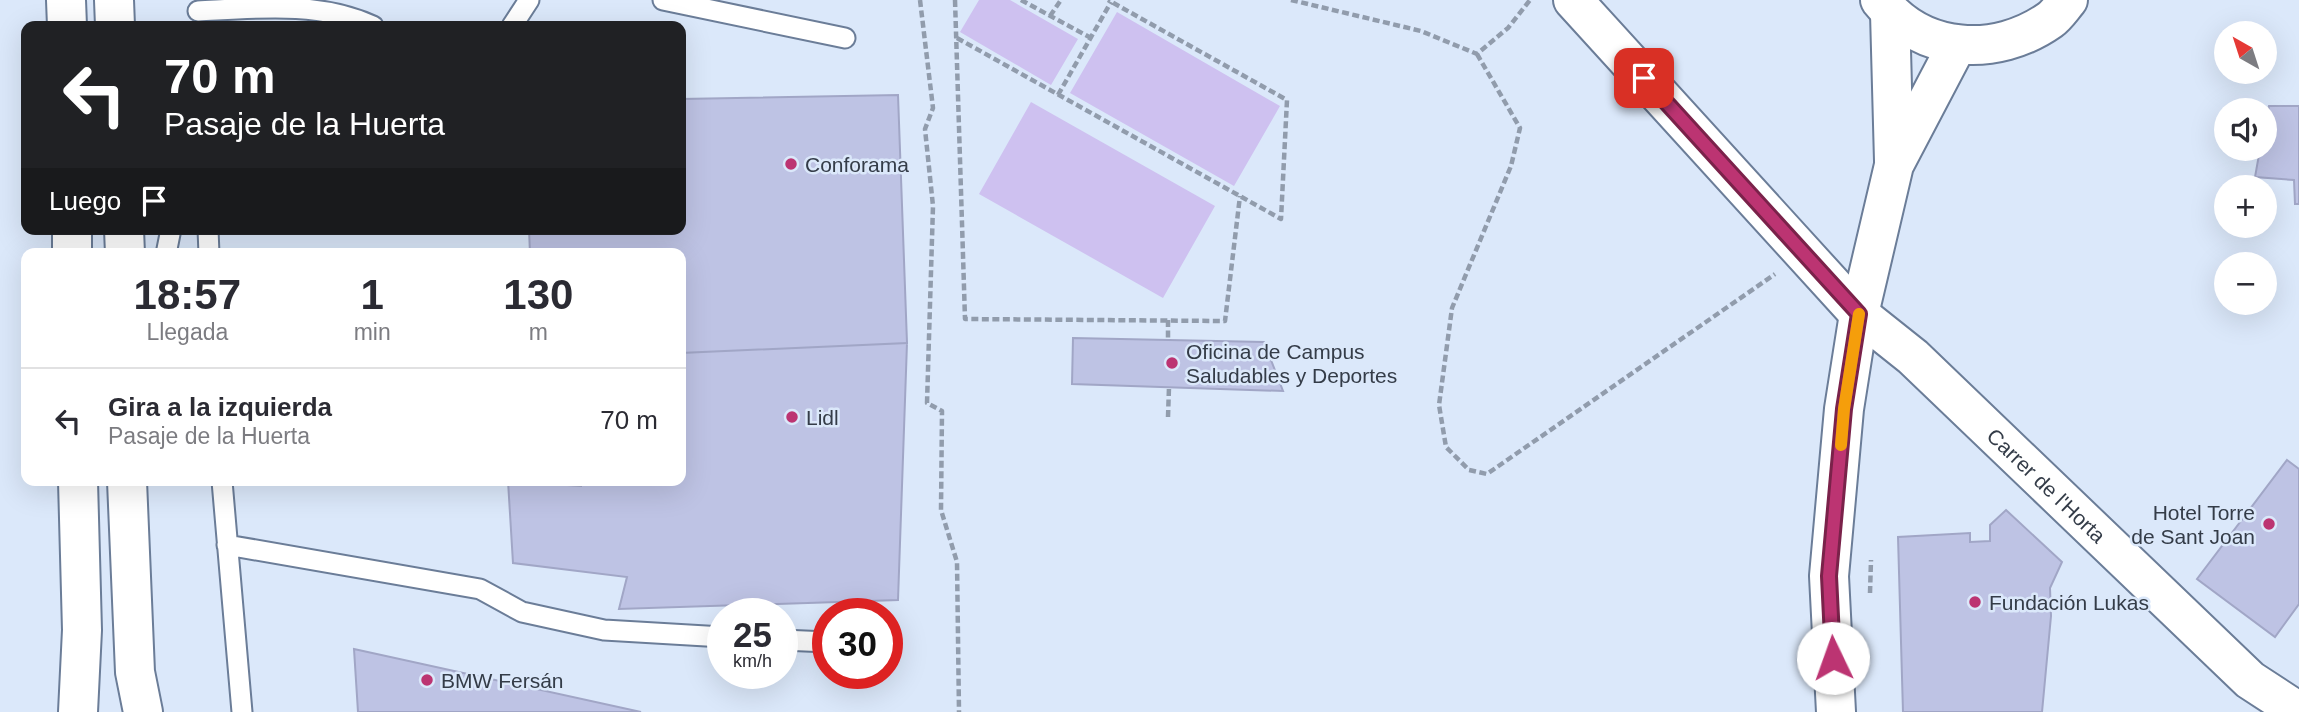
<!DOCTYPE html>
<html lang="es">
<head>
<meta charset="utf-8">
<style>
	:root { --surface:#fff; --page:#f2f2f3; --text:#2b2b33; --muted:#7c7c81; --line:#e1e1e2 }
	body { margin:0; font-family:Arial,sans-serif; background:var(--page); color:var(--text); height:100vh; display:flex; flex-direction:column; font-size:26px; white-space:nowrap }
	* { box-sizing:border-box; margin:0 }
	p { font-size:23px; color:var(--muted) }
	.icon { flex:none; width:38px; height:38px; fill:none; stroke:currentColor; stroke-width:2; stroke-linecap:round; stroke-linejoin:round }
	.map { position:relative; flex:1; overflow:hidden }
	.side { position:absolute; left:21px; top:248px; width:665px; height:238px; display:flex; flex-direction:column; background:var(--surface); border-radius:14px; box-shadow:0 7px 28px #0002 }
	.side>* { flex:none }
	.banner { position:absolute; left:21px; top:21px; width:665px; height:214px; border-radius:14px; box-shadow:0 7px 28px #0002; background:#202124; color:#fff; overflow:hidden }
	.needle { width:46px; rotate:321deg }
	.controls { position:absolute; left:2214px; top:21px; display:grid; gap:14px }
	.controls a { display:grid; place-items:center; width:63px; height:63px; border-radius:50%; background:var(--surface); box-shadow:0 7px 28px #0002; font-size:35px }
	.speed { position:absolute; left:707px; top:598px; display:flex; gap:14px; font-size:35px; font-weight:700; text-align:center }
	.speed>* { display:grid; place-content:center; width:91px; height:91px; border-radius:50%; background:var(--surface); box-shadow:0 7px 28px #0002; line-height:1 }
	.speed small { font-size:18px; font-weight:400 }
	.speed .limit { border:10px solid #d22; background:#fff; color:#111 }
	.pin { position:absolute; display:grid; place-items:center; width:60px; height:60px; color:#fff; margin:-30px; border-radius:14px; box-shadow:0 4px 10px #0006 }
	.me { position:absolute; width:77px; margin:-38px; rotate:357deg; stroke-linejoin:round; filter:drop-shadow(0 0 5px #0008) }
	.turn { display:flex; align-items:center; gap:24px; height:147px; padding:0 28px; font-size:32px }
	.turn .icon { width:91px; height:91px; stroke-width:2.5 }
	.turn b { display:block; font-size:49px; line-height:60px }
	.then { display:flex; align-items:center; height:66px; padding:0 28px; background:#0003; gap:14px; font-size:26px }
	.eta { display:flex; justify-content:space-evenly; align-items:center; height:119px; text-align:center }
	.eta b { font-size:42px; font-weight:600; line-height:49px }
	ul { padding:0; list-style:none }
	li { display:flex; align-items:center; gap:21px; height:105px; padding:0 28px; border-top:2px solid var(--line) }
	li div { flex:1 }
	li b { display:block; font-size:26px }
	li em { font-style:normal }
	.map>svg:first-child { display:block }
</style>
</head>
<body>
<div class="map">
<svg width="2299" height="712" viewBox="0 0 2299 712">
	<rect width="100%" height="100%" fill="#dbe8fa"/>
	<path fill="#cec1f0" d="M979 0H1010L1078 39 1051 85 960 32Z
		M1117 12 1280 106 1234 186 1070 93Z
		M1031 102 1215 206 1163 298 979 194Z"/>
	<path fill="#bec3e4" stroke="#a1a6c6" stroke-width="2" d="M898 95 907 343 681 353V254H530L529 229H681V99Z
		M2269 106H2299V204H2295L2294 180 2255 177 2260 149H2264V128Z
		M1073 338 1264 342 1283 391 1072 384Z
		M907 343 898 600 619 609 627 577 513 563 508 481 581 486V481H681V353Z
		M2287 460 2299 469V604L2275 637 2197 579Z
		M2006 510 2062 562 2050 588 2051 616 2042 712H1903L1898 537 1970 533V542L1990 541V525Z
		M354 649 641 712H358Z"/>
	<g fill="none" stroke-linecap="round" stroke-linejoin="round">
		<defs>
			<path id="service" d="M663 0 845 38
				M198 11C256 8 319 1 373 26
				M512 26 529 0
				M208 229 209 254
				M166 254 171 229
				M222 481 242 712
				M227 545 480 589 522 612 604 630 723 637
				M782 640 828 642"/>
			<g id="minor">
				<path id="s1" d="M1573 0 1859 314 1913 357 2250 680 2299 712"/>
				<path d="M1880 0C1922 54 1996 58 2050 20 2057 15 2062 7 2068 0"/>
				<path d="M1890 13 1894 161"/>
				<path d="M1836 712 1829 576 1844 409 1859 314 1894 165 1957 45"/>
			</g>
			<path id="primary" d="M66 0 67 26
				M114 0 115 26
				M72 229V254
				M124 229 125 254
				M78 481 82 630 78 712
				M127 481 135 672 143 712"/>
		</defs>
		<use href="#service" stroke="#6b7d98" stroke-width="23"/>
		<use href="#minor" stroke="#6b7d98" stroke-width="42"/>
		<use href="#primary" stroke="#6b7d98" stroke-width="42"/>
		<path stroke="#919cac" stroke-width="4.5" stroke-dasharray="7 3.5" stroke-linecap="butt" d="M920 0 933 108 925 129 933 206 927 403 942 411 941 510 957 562 959 712
			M955 0 965 319 1225 321 1240 196
			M1021 0 1091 38
			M1291 0 1421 31 1477 54 1508 28 1530 0
			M1050 16 1061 0
			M957 38 1281 219 1287 100 1108 0
			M1477 54 1520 128 1511 166 1452 308 1439 405 1446 447 1469 470 1487 474 1775 274
			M1058 95 1111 2
			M1168 320V340
			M1168 417 1169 387
			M1870 593 1871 560"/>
		<use href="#service" stroke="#fff" stroke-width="19"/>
		<use href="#minor" stroke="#fff" stroke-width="38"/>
		<use href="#primary" stroke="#fff" stroke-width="38"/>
	</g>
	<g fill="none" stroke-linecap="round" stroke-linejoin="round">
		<defs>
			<path id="route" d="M1644 78 1859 314 1844 409 1829 576 1833 658"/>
		</defs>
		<use href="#route" stroke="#7a224a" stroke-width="18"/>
		<use href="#route" stroke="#bc3472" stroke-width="12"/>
		<path stroke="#f59e0b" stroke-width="12" d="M1841 445 1844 409 1859 314"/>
	</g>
	<g fill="#bc3472" stroke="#dbe8fa" stroke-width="2.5">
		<circle cx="791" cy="164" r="7"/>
		<circle cx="1172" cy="363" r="7"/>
		<circle cx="792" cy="417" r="7"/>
		<circle cx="2269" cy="524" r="7"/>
		<circle cx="1975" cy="602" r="7"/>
		<circle cx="427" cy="680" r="7"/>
	</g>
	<g text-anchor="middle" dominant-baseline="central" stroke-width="5" stroke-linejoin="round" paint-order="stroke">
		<g font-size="21" fill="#343c48" stroke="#dbe8fa" text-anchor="start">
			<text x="805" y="164">Conforama</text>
			<text x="1186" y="351">Oficina de Campus<tspan x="1186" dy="24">Saludables y Deportes</tspan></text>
			<text x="806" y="417">Lidl</text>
			<text x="2255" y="512" text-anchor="end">Hotel Torre<tspan x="2255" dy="24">de Sant Joan</tspan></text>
			<text x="1989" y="602">Fundación Lukas</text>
			<text x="441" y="680">BMW Fersán</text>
		</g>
		<g font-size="21" fill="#343c48" stroke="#dbe8fa">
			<text stroke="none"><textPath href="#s1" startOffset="679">Carrer de l'Horta</textPath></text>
		</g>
	</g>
</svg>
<div class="controls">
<a><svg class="needle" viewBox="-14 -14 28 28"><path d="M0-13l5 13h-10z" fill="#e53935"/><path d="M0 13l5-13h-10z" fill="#7c7c81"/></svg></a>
<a><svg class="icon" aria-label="sound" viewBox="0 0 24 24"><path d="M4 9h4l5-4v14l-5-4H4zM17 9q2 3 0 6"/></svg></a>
<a>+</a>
<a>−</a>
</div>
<div class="speed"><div>25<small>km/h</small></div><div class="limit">30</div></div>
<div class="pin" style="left:1644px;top:78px;background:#d93025"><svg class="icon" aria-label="arrive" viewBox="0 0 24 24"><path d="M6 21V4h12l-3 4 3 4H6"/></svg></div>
<svg class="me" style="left:1833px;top:658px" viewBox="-20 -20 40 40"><circle r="19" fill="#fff"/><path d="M0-13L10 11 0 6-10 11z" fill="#bc3472"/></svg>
<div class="banner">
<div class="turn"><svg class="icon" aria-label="left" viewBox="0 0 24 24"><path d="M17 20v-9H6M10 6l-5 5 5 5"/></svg><div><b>70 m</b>Pasaje de la Huerta</div></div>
<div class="then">Luego<svg class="icon" aria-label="arrive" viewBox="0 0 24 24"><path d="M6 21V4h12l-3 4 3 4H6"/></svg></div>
</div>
<section class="side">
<div class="eta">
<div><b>18:57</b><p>Llegada</p></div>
<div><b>1</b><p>min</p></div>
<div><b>130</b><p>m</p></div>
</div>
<ul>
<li><svg class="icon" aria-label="left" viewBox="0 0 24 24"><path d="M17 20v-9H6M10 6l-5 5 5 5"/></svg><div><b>Gira a la izquierda</b><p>Pasaje de la Huerta</p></div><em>70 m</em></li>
</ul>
</section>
</div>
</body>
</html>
